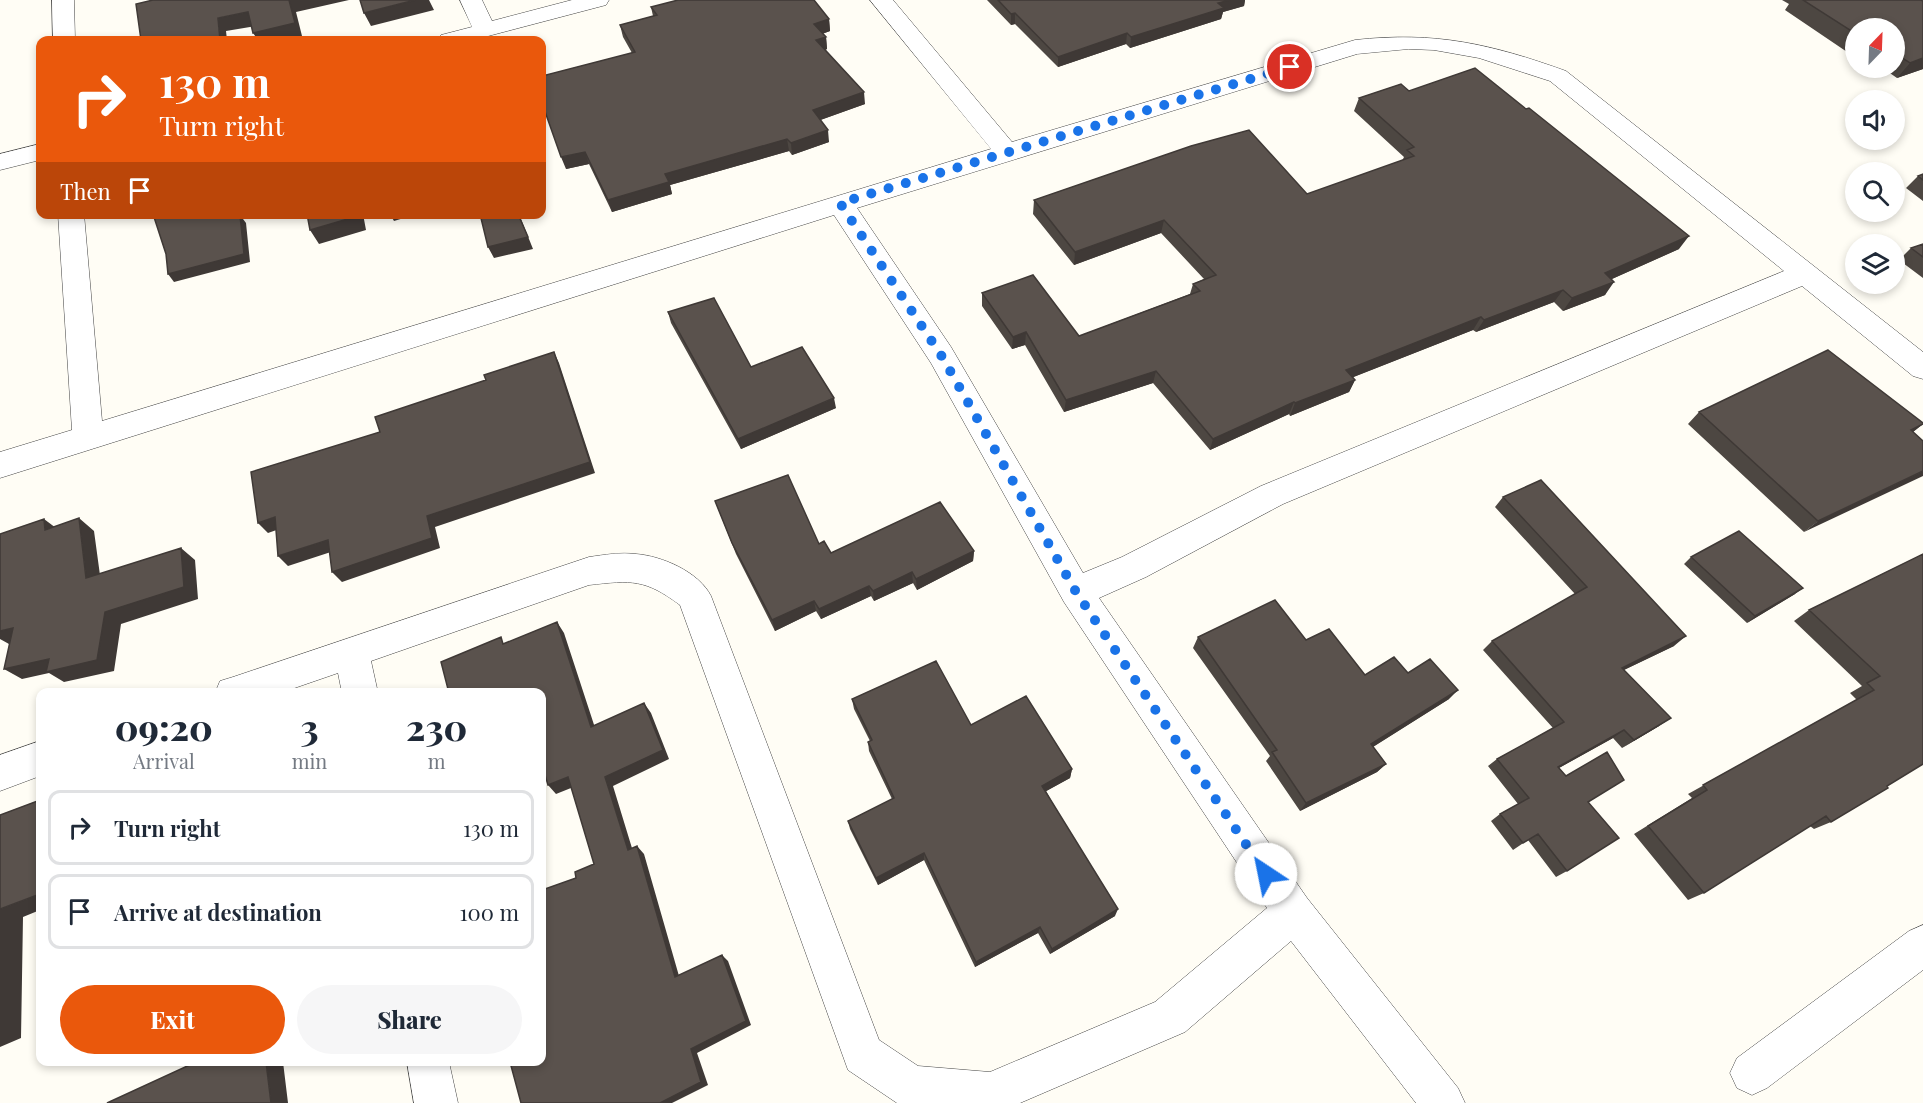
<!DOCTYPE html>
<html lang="en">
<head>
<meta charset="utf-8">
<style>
	:root { --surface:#fff; --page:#f6f6f7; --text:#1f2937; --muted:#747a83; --line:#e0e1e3; --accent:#ea580c }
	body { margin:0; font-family:"Playfair Display",serif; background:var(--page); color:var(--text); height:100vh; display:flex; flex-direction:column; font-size:22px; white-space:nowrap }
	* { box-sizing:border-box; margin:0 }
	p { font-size:20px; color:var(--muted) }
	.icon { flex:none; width:33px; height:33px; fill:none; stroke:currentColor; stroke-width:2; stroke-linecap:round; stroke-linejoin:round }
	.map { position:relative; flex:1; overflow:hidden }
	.sheet { position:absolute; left:36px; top:688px; width:510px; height:378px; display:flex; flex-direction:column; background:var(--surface); border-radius:12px; box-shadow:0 3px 9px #0003 }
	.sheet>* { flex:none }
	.top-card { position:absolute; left:36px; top:36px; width:510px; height:183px; border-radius:12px; box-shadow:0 3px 9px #0003; background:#ea580c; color:#fff; overflow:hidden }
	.needle { width:39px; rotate:23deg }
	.tools { position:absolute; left:1845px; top:18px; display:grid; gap:12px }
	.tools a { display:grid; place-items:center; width:60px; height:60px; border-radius:50%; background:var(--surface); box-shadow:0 3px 9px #0003; font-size:30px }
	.pin { position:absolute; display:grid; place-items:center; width:51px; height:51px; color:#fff; margin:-26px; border:3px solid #fff; border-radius:50%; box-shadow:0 2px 6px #0007 }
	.me { position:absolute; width:66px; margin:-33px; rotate:326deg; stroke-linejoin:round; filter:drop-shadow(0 0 4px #0008) }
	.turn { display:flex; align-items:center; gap:21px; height:126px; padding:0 24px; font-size:27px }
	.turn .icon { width:78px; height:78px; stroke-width:2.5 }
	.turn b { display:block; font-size:42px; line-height:51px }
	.then { display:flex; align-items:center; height:57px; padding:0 24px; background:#0003; gap:12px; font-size:22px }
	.eta { display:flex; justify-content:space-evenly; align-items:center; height:102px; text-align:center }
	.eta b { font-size:36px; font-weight:800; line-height:42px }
	.action { display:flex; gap:12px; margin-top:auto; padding:12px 24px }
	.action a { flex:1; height:69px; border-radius:36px; background:var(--accent); color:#fff; font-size:24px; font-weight:800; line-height:69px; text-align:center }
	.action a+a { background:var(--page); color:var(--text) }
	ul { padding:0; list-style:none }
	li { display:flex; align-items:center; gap:18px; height:75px; margin:0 12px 9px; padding:0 12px; border:3px solid var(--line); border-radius:12px }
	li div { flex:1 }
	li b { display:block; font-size:22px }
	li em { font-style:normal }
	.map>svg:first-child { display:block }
</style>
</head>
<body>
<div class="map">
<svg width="1923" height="1103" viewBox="0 0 1923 1103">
	<rect width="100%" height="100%" fill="#fffdf5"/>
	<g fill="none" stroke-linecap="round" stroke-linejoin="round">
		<defs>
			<path id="minor" d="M52 0H74L75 40H53Z
				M460 0H482L492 21 572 0H609L606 5 473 40H438L441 35 472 27Z
				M870 0H893L1012 142 1355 40C1435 31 1491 44 1566 71L1923 352V379L1913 376 1802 286 1283 504 1146 577 1099 598 1307 898 1458 1088 1465 1103H1416L1291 941 1185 1032 1020 1103H897L848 1070 680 605C645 579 632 580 589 585L371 661 378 693H342L338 673 280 693H215L220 681 233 677 589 557C604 555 620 552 636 554 662 556 699 572 711 596L879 1040 918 1066 990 1072 1155 1002 1267 908 1064 602 931 363 834 215 0 478V452L72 430 58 214H84L102 421 991 149ZM1409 49 1434 50 1479 58 1550 81 1784 271 1261 486 1122 557 1083 573 951 347 857 208 1357 54Z
				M40 144V160L0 170V154Z
				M40 741V776L0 791V755Z
				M1923 925V970L1767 1088 1752 1095 1737 1088 1730 1073 1737 1058 1909 931Z
				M407 1062H449L458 1103H414Z"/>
		</defs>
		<use href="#minor" stroke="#444" stroke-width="1"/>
		<use href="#minor" fill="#fff" fill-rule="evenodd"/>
	</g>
	<path fill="#4d4742" d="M987 0H1245L1244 6 1223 12 1221 19 1130 48 1126 44 1058 67 1015 24 1011 25Z
		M1782 0H1921L1923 1V69L1897 78 1884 69 1877 72 1870 68H1894V28H1856V58L1785 10 1789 4Z
		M651 7 829 19 830 31 822 34 826 37 827 49 825 50 865 104 820 120 829 142 792 155 789 151 670 185 672 194 612 212 589 164 566 169 632 53 623 37 620 25 653 16Z
		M1409 91 1679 249 1612 279 1605 295 1563 311 1554 302 1476 332 1473 330 1353 377 1355 380 1349 392 1290 416 1289 414 1210 450 1153 383 1064 412 1025 345 1012 349 982 306V293L1079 336 1190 294 1193 284 1204 279 1161 233 1074 265 1033 214 1034 200 1307 194 1402 161 1404 157 1354 111 1359 98Z
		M1923 174V201L1906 188 1918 176Z
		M1923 244V278L1899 260 1911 248Z
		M668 312 751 367 836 408 741 449 671 323Z
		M1699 412 1923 424 1913 432 1923 441 1804 532 1688 424Z
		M1503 497 1674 646 1624 670 1659 726 1622 748 1613 738 1559 768 1588 803 1567 871 1556 877 1528 840 1513 850 1491 821 1500 814 1518 804 1488 766 1497 759 1553 728 1483 650 1492 641 1575 594 1495 507Z
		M715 501 819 544 831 553 974 551 973 561 917 590 913 583 874 601 871 596 821 619 816 611 775 631 736 554Z
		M1923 554 1887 786 1831 822 1814 829 1810 826 1704 893 1688 900 1634 834 1692 798 1688 794 1857 700 1850 693 1862 686 1794 621 1809 610Z
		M1691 557 1795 594 1747 623 1684 564Z
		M1198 637 1306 640 1365 675 1408 673 1449 699 1373 747 1386 764 1377 772 1300 811 1266 761 1270 756 1193 648Z
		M852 699 971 725 1072 769 1070 778 1046 791 1115 916 1050 954 1038 933 975 967 924 860 878 885 850 829 848 821 892 799 869 751 868 742 870 741 854 709Z"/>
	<path fill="#3f3936" d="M289 0H349L296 12 302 36 284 40H258L253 33Z
		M415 0H429L434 10 371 26 364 13Z
		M1230 0H1245L1244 6 1223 12 1221 19 1130 48 1131 37 1218 3Z
		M248 12 256 26 226 31 227 40H220L218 18Z
		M1015 13V24L1011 25V14Z
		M829 19 830 31 816 36 814 24Z
		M1127 33 1126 44 1058 67V57Z
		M826 37 827 49 818 52 816 40Z
		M1923 58V69L1897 78 1910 63Z
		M1880 68H1885L1884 69 1877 72Z
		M864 92 865 104 815 122 813 110Z
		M828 130 829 142 792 155 791 143Z
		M787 139 789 151 670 185 672 194 612 212 608 200 665 174Z
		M585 152 589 164 566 169 561 157Z
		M358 214H363L366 230 319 244 310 230Z
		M390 214H417L394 221Z
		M519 214 533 249 494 258 488 247Z
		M240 215 246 223 250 262 174 282 168 274Z
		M1164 220 1161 233 1074 265 1075 252Z
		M1689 236 1679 249 1596 286 1605 273Z
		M1614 282 1605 295 1563 311 1572 298Z
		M1563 290 1554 302 1476 332 1484 320Z
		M1481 317 1473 330 1341 382 1346 370Z
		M1026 332 1025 345 1012 349 1013 337Z
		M554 352 559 363 595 473 435 527 440 548 342 582 332 572 427 516Z
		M1156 371 1153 383 1064 412 1066 400Z
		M1355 380 1349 392 1290 416 1295 403Z
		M834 398 836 408 741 449 738 439Z
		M1294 402 1289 414 1210 450 1213 439Z
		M1923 424 1909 435 1911 430Z
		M1923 471V476L1804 532 1818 521Z
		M275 517 285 527 268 533 258 523Z
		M79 518 94 531 102 590 86 578Z
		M44 519 60 531 45 530Z
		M328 540 337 550 288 566 278 556Z
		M181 548 195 560 198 599 121 624 114 671 64 682 49 673 22 679 4 669 105 612Z
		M974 551 973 561 917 590 916 579Z
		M912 572 913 583 874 601 873 591Z
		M869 586 871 596 821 619 819 609Z
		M1803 588 1795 594 1747 623 1755 616Z
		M814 601 816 611 775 631 772 620Z
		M557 622 564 633 598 737 591 727Z
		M13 628 31 639 9 644 0 639V631Z
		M1686 636 1674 646 1611 676 1622 668Z
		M1458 690 1449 699 1363 753 1371 744Z
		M644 703 651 713 669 759 613 786 635 858 628 850 605 777Z
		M1671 718 1659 726 1622 748 1634 740Z
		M1624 730 1613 738 1548 774 1558 767Z
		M1386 764 1377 772 1300 811 1306 803Z
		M1072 769 1070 778 1041 794 1042 786Z
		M568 777 576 786 556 794 548 785Z
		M637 846 644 854 681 983 675 977Z
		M924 853V860L878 885 876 878Z
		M40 894V910L23 917 21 1038 0 1047V909Z
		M1118 909 1115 916 1050 954 1052 949Z
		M1040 927 1038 933 975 967 976 962Z
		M722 955 728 961 751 1025 697 1053 708 1085 672 1103H660Z
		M266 1062H283L288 1103H271Z"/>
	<path fill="#5a524d" stroke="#3f3936" stroke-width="1.5" d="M153 0H289L295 23 253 33 248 12 218 18 220 40H141L136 4Z
		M360 0H415L364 13Z
		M678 0H814L829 19 814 24 826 37 816 40 864 92 813 110 828 130 791 143 787 139 665 174 669 182 608 200 585 152 561 157 542 103V76L635 52 620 25 657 15 651 7Z
		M998 0H1230L1218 3 1224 8 1131 37 1127 33 1058 57 1015 13 1011 14Z
		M1803 0H1921L1923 1V58L1910 63 1896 54 1894 55V28H1856V34Z
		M1475 68 1526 109 1529 108 1689 236 1605 273 1614 282 1572 298 1563 290 1484 320 1481 317 1346 370 1355 380 1295 403 1294 402 1213 439 1156 371 1066 400 1026 332 1013 337 982 293 1033 275 1079 336 1200 291 1193 284 1216 275 1164 220 1075 252 1034 200 1191 146 1249 130 1307 194 1414 156 1407 150 1414 147 1359 98 1401 84 1409 91Z
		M1923 174V180L1918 176Z
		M153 214H231L232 217 240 215 244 254 168 274 166 254Z
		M307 214H358V216L310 230Z
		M480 214H518L528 237 488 247Z
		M1923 244V257L1911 248Z
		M714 298 751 367 802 347 834 398 738 439 668 312Z
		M1828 350 1923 423V424L1911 430 1923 441V471L1818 521 1699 412Z
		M554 352 590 462 427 516 432 538 332 572 328 540 278 556 275 517 258 523 251 472 380 432 375 417 486 380 484 375Z
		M788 475 819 544 824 541 831 553 940 502 974 551 916 579 912 572 873 591 869 586 819 609 814 601 772 620 732 543 715 501Z
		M1541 480 1686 636 1622 668 1671 718 1634 740 1624 730 1558 767 1566 776 1607 752 1624 780 1588 802 1619 838 1567 871 1538 834 1523 843 1500 814 1529 798 1497 759 1564 722 1492 641 1587 587 1503 497Z
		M79 518 86 578 181 548 184 587 105 612 97 660 46 672 49 659 4 669 13 628 0 631V534L44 519 45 530Z
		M1739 531 1803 588 1755 616 1691 557Z
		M1923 554V764L1887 786 1888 788 1831 822 1826 816 1704 893 1648 826 1707 790 1703 785 1874 690 1867 683 1880 676 1809 610Z
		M1275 600 1306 640 1329 629 1365 675 1394 657 1408 673 1430 659 1458 690 1371 744 1386 764 1306 803 1272 752 1277 750 1198 637Z
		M557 622 591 727 644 703 663 750 605 777 628 850 637 846 675 977 722 955 746 1021 691 1049 701 1082 660 1103H521L510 1062H542V890L576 878 575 872 594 864 568 777 548 785 542 765V693H449L441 662 501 637 503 644Z
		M936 661 971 725 1026 696 1072 769 1042 786 1118 909 1052 949 1040 927 976 962 924 853 876 878 848 821 894 798 868 742 872 740 852 699Z
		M40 800V894L0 909V815Z
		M196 1062H266L271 1103H107Z"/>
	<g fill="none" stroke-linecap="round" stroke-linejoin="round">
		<path stroke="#1a73e8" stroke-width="10" stroke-dasharray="0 18" d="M1266 874 1076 592 941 355 840 203 1290 67"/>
	</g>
</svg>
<div class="tools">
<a><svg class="needle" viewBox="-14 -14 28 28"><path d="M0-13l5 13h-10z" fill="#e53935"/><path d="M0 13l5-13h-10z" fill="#747a83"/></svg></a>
<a><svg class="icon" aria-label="sound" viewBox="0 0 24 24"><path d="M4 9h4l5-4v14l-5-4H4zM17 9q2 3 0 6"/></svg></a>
<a><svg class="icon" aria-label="search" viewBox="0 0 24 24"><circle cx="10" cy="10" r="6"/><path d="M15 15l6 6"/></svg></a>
<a><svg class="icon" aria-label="layers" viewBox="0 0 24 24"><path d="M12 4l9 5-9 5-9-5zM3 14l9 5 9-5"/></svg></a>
</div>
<div class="pin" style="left:1290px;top:67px;background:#d93025"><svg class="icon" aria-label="arrive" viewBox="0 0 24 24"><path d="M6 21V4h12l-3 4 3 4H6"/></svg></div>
<svg class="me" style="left:1266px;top:874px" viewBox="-20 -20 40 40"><circle r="19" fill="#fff"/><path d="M0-13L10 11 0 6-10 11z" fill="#1a73e8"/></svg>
<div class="top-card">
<div class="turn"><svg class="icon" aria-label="right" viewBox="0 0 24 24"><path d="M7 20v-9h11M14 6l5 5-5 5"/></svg><div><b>130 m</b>Turn right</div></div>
<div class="then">Then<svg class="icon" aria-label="arrive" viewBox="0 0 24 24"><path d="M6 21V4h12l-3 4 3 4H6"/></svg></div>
</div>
<section class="sheet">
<div class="eta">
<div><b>09:20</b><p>Arrival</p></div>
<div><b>3</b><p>min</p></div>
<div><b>230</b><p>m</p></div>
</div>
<ul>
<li><svg class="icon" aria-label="right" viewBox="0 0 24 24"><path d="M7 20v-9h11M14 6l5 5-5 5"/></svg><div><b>Turn right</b></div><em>130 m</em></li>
<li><svg class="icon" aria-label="arrive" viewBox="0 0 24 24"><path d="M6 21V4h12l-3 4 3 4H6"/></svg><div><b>Arrive at destination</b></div><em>100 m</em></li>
</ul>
<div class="action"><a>Exit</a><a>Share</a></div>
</section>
</div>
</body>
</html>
